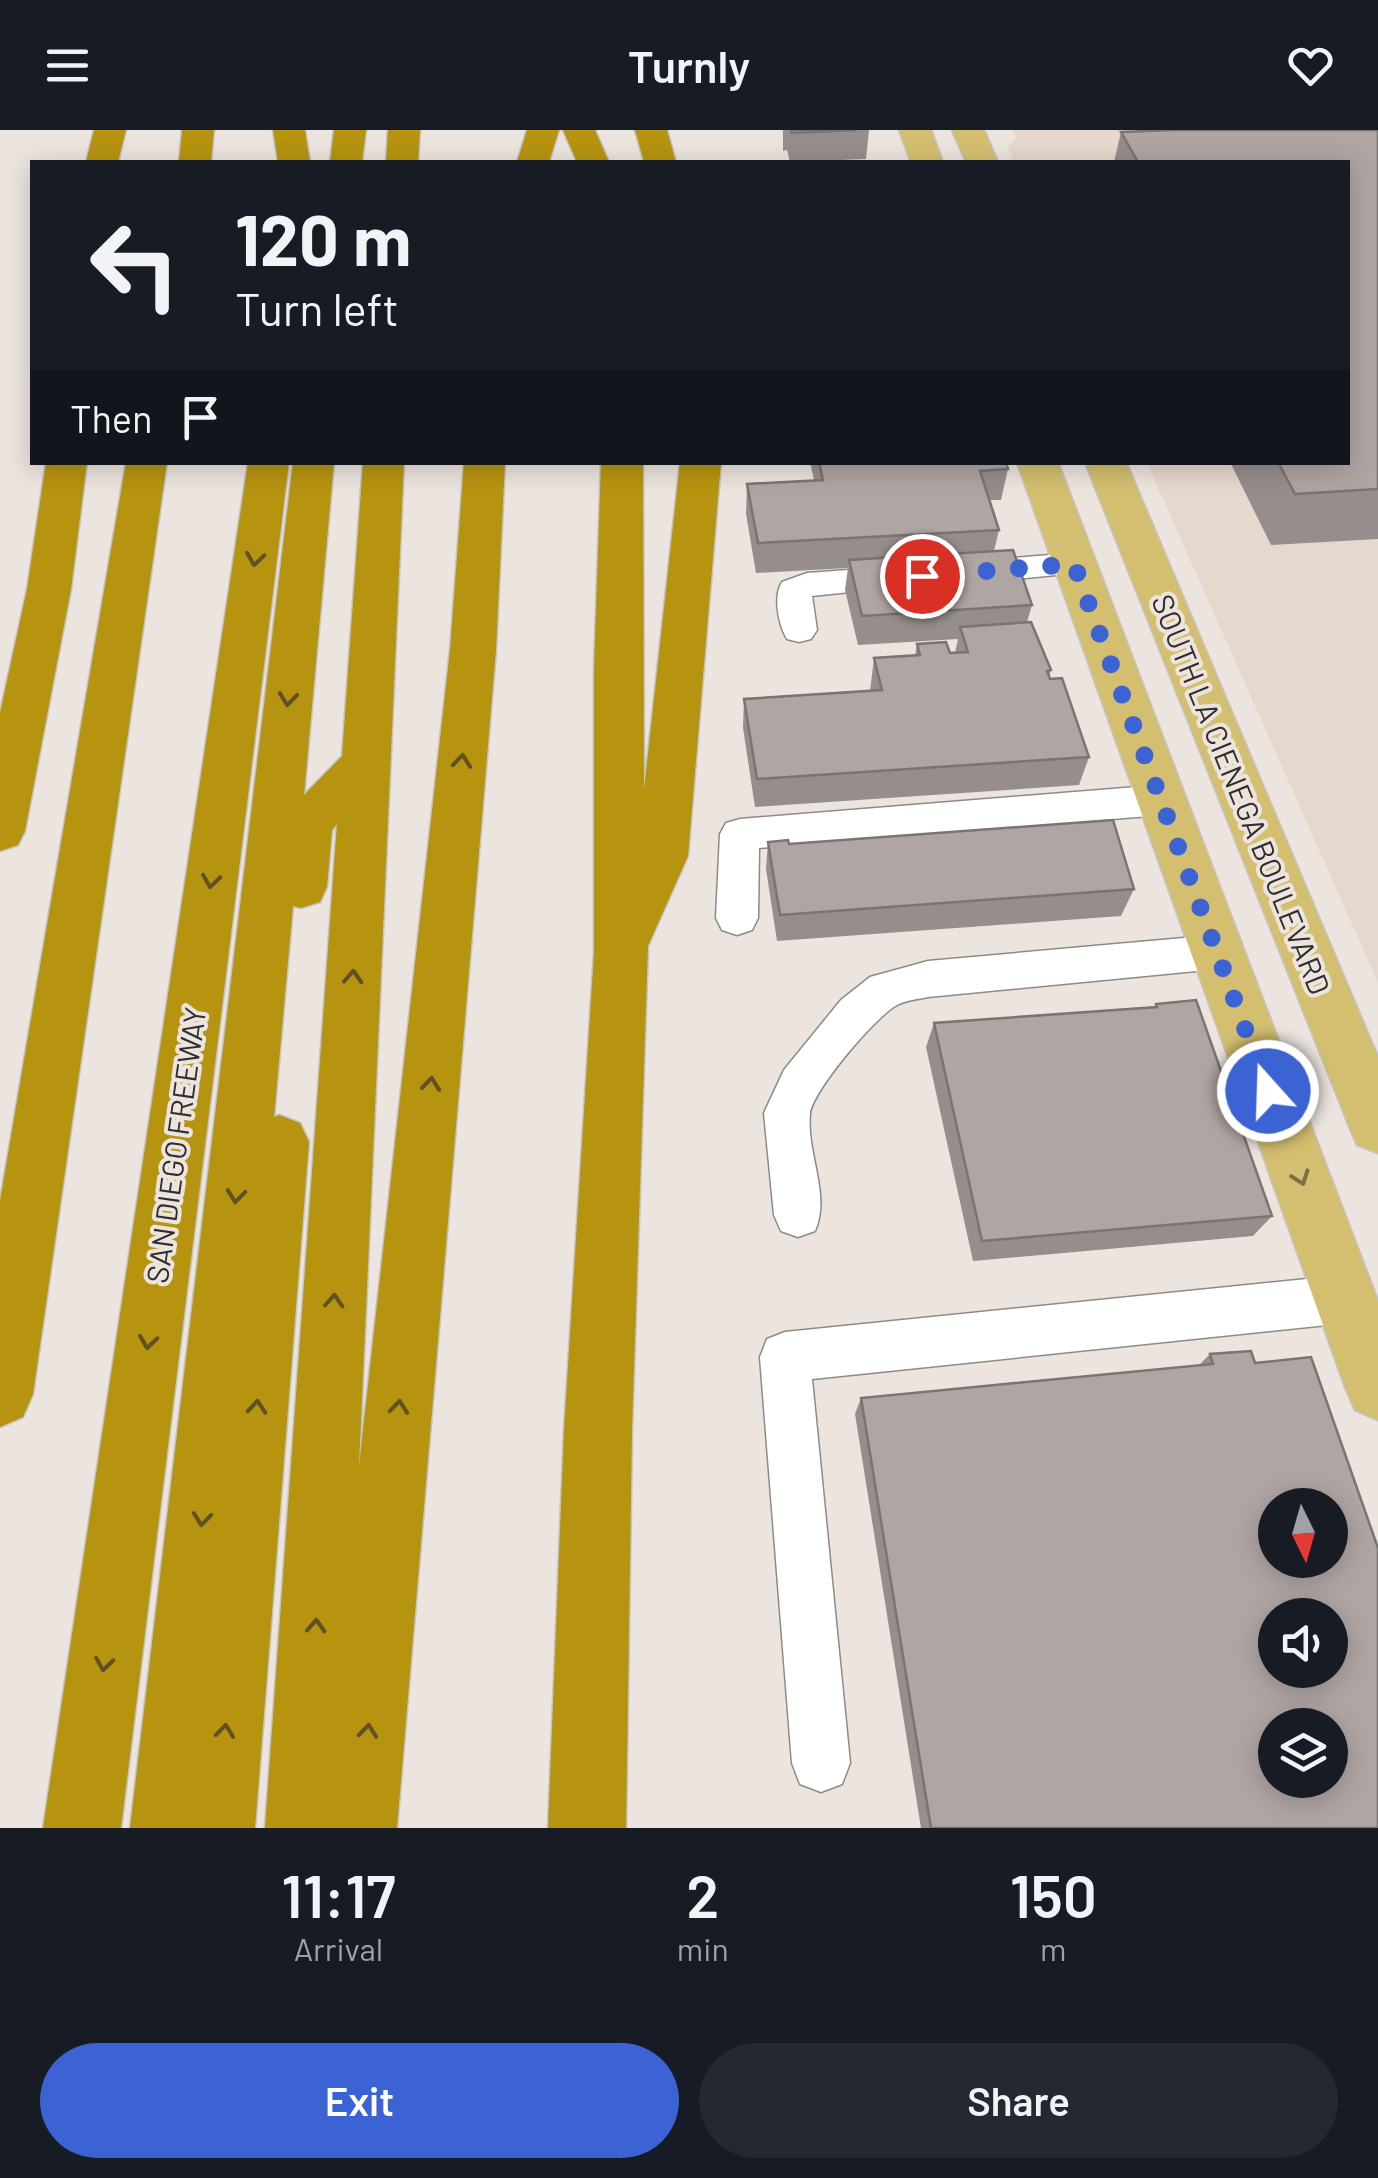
<!DOCTYPE html>
<html lang="en">
<head>
<meta charset="utf-8">
<style>
	:root { --surface:#171b24; --page:#242831; --text:#f1f3f6; --muted:#9ea1a6; --accent:#3b63d4 }
	body { margin:0; font-family:Barlow,sans-serif; background:var(--page); color:var(--text); height:100vh; display:flex; flex-direction:column; font-size:38px; white-space:nowrap }
	* { box-sizing:border-box; margin:0 }
	p { font-size:32px; color:var(--muted) }
	.icon { flex:none; width:55px; height:55px; fill:none; stroke:currentColor; stroke-width:2; stroke-linecap:round; stroke-linejoin:round }
	.map { position:relative; height:1698px; overflow:hidden }
	.drawer { display:flex; flex-direction:column; background:var(--surface); flex:1 }
	.drawer>* { flex:none }
	.top-card { position:absolute; left:30px; top:30px; width:1320px; height:305px; border-radius:0px; box-shadow:0 5px 25px #0003; background:#171b24; color:var(--text); overflow:hidden }
	.needle { width:65px; rotate:175deg }
	.tools { position:absolute; left:1258px; top:1358px; display:grid; gap:20px }
	.tools a { display:grid; place-items:center; width:90px; height:90px; border-radius:50%; background:var(--surface); box-shadow:0 5px 25px #0003; font-size:50px }
	.pin { position:absolute; display:grid; place-items:center; width:85px; height:85px; color:#fff; margin:-42px; border:5px solid #fff; border-radius:50%; box-shadow:0 2px 10px #0007 }
	.me { position:absolute; width:110px; margin:-55px; rotate:340deg; stroke-linejoin:round; filter:drop-shadow(0 0 8px #0008) }
	.turn { display:flex; align-items:center; gap:35px; height:210px; padding:0 40px; font-size:45px }
	.turn .icon { width:130px; height:130px; stroke-width:2.5 }
	.turn b { display:block; font-size:70px; line-height:85px }
	.then { display:flex; align-items:center; height:95px; padding:0 40px; background:#0003; gap:20px; font-size:38px }
	.eta { display:flex; justify-content:space-evenly; align-items:center; height:170px; text-align:center }
	.eta b { font-size:60px; font-weight:600; line-height:70px }
	.primary-button { display:flex; gap:20px; margin-top:auto; padding:20px 40px }
	.primary-button a { flex:1; height:115px; border-radius:60px; background:var(--accent); color:#fff; font-size:40px; font-weight:600; line-height:115px; text-align:center }
	.primary-button a+a { background:var(--page); color:var(--text) }
	header { display:flex; justify-content:space-between; align-items:center; height:130px; padding:0 40px; background:var(--surface); font-size:45px; font-weight:600 }
	.map>svg:first-child { display:block }
</style>
</head>
<body>
<header><svg class="icon" aria-label="menu" viewBox="0 0 24 24"><path d="M4 6h16M4 12h16M4 18h16"/></svg>Turnly<svg class="icon" aria-label="heart" viewBox="0 0 24 24"><path d="M12 20l-8-8c-3-5 5-10 8-4 3-6 11-1 8 4z"/></svg></header>
<div class="map">
<svg width="1378" height="1698" viewBox="0 0 1378 1698">
	<rect width="100%" height="100%" fill="#ece4de"/>
	<path fill="#e6d8cd" d="M1013 0H1378V853L1147 333 1348 332V32H1014L1008 18 1016 8Z"/>
	<g fill="none" stroke-linecap="round" stroke-linejoin="round">
		<defs>
			<path id="minor" d="M1074 423 1086 426 1091 434 1086 442 965 454 953 451 948 443 953 435 965 432Z
				M904 436 916 439 921 447 916 455 812 466 817 500 811 509 799 512 787 509C778 494 773 466 782 452L807 443Z
				M1161 655 1175 660 1180 670 1175 680 1161 685 759 718 758 788 752 800 737 805 722 800 716 788 720 704 726 693 740 689Z
				M1217 805 1232 810 1238 822 1232 834 1217 839 928 867C919 869 906 870 897 875 876 886 812 961 810 984 806 1023 831 1064 815 1101L798 1107 781 1101 774 1085 764 983 784 940 841 870 870 847 928 831Z
				M1346 1145 1363 1152 1371 1169 1363 1186 1346 1193 812 1249 850 1633 842 1654 821 1662 800 1654 792 1633 760 1227 767 1209 785 1202Z"/>
			<path id="major" d="M899 0H931L943 32H911Z
				M952 0H984L998 32H966Z
				M1017 332H1058L1378 1171V1290L1355 1280 1345 1257Z
				M1085 332H1126L1378 927V1023L1357 1015 1349 996Z"/>
			<path id="highway" d="M94 0H126L118 32H86Z
				M182 0H214L211 32H179Z
				M273 0H305L310 32H278Z
				M334 0H366L362 32H330Z
				M388 0H420L418 32H386Z
				M527 0H559L549 32H517Z
				M563 0H595L609 32H577Z
				M635 0H667L676 32H644Z
				M46 332H87L71 459 25 701 18 715 0 721V583L27 459Z
				M126 332H167L33 1264 23 1287 0 1297V1071Z
				M248 332H289L121 1698H43Z
				M293 332H334L304 665 342 626 363 332H404L359 1336 450 520 464 332H505L496 520 397 1698H265L337 694 332 700 327 757 320 772 301 778 293 776 274 987 279 985 300 993 309 1012 255 1698H130Z
				M601 332H643L644 660 680 332H721L688 726 648 816 632 1300 626 1698H548L564 1300 594 822V539Z"/>
		</defs>
		<use href="#minor" stroke="#918a84" stroke-width="3"/>
		<use href="#major" stroke="#c5c4c4" stroke-width="3"/>
		<use href="#highway" stroke="#c5c4c4" stroke-width="3"/>
		<use href="#minor" fill="#fff" fill-rule="evenodd"/>
		<use href="#major" fill="#d4bf70" fill-rule="evenodd"/>
		<use href="#highway" fill="#b79410" fill-rule="evenodd"/>
	</g>
	<path fill="#968e8c" d="M783 0H869L866 29 790 32 787 20 783 21Z
		M1378 0V409L1271 415 1230 332H1348V32H1114L1121 2Z
		M810 332H1006L1008 339 1001 370H990L999 400 994 421 1032 475 1027 492 1051 540 1049 547 1089 627 1079 655 755 677 743 598 744 569 870 561 874 528 915 526 917 514 950 523H955L958 509 858 515 845 460 848 438 756 443 746 384 747 354 814 350Z
		M768 712 789 714 1134 759 1121 786 777 811 766 739Z
		M1156 874 1272 1086 1253 1106 973 1131 926 917 934 893 1154 878Z
		M1210 1224 1255 1233 1378 1698H921L855 1284 861 1268 1198 1236Z"/>
	<path fill="#afa5a3" stroke="#7a7472" stroke-width="2.5" fill-rule="evenodd" d="M791 0H857L792 3Z
		M1173 0H1378V359L1295 364 1278 332H1348V32H1138L1121 2Z
		M819 332H1006L1008 339 980 341 999 400 758 413 747 354 823 350Z
		M1013 420 1032 475 862 486 849 430Z
		M1031 492 1051 540 1047 541 1050 549 1062 548 1089 627 757 649 744 569 882 560 874 528 920 525 917 514 946 512 950 523 968 522 960 497Z
		M1113 690 1134 759 780 785 768 712 788 710 789 714Z
		M1196 870 1272 1086 982 1111 934 893 1157 877 1156 874Z
		M1251 1221 1255 1233 1311 1227 1378 1418V1698H931L861 1268 1213 1234 1210 1224ZM1275 1375H1330V1430H1275ZM1275 1485H1330V1540H1275ZM1275 1595H1330V1650H1275Z"/>
	<defs><path id="oneway-chevron" d="M-2-3.5L2.5 0L-2 3.5" fill="none" stroke-width="1.6" stroke-linecap="round" stroke-linejoin="round" transform="scale(2.5)"/></defs>
	<g stroke="#5f5122">
		<use href="#oneway-chevron" transform="translate(255 429) rotate(98)"/>
		<use href="#oneway-chevron" transform="translate(288 569) rotate(96)"/>
		<use href="#oneway-chevron" transform="translate(462 631) rotate(-84)"/>
		<use href="#oneway-chevron" transform="translate(211 751) rotate(98)"/>
		<use href="#oneway-chevron" transform="translate(353 847) rotate(-87)"/>
		<use href="#oneway-chevron" transform="translate(431 954) rotate(-84)"/>
		<use href="#oneway-chevron" transform="translate(236 1066) rotate(96)"/>
		<use href="#oneway-chevron" transform="translate(334 1171) rotate(-87)"/>
		<use href="#oneway-chevron" transform="translate(148 1212) rotate(98)"/>
		<use href="#oneway-chevron" transform="translate(257 1277) rotate(-85)"/>
		<use href="#oneway-chevron" transform="translate(399 1277) rotate(-84)"/>
		<use href="#oneway-chevron" transform="translate(202 1389) rotate(96)"/>
		<use href="#oneway-chevron" transform="translate(316 1496) rotate(-87)"/>
		<use href="#oneway-chevron" transform="translate(104 1534) rotate(98)"/>
		<use href="#oneway-chevron" transform="translate(225 1601) rotate(-84)"/>
		<use href="#oneway-chevron" transform="translate(368 1601) rotate(-84)"/>
	</g>
	<use stroke="#7a6f4a" href="#oneway-chevron" transform="translate(1301 1048) rotate(70)"/>
	<g fill="none" stroke-linecap="round" stroke-linejoin="round">
		<path stroke="#3b63d4" stroke-width="18" stroke-dasharray="0 32.4" d="M922 446 1074 434 1268 961"/>
	</g>
	<g text-anchor="middle" dominant-baseline="central" stroke-width="8" stroke-linejoin="round" paint-order="stroke">
		<g font-size="30" fill="#302d2b" stroke="#ece4de">
			<text transform="translate(1242 664) rotate(68)">SOUTH LA CIENEGA BOULEVARD</text>
			<text transform="translate(175 1015) rotate(-82)">SAN DIEGO FREEWAY</text>
		</g>
	</g>
</svg>
<div class="tools">
<a><svg class="needle" viewBox="-14 -14 28 28"><path d="M0-13l5 13h-10z" fill="#e53935"/><path d="M0 13l5-13h-10z" fill="#9ea1a6"/></svg></a>
<a><svg class="icon" aria-label="sound" viewBox="0 0 24 24"><path d="M4 9h4l5-4v14l-5-4H4zM17 9q2 3 0 6"/></svg></a>
<a><svg class="icon" aria-label="layers" viewBox="0 0 24 24"><path d="M12 4l9 5-9 5-9-5zM3 14l9 5 9-5"/></svg></a>
</div>
<div class="pin" style="left:922px;top:446px;background:#d93025"><svg class="icon" aria-label="arrive" viewBox="0 0 24 24"><path d="M6 21V4h12l-3 4 3 4H6"/></svg></div>
<svg class="me" style="left:1268px;top:961px" viewBox="-20 -20 40 40"><circle r="17" fill="#3b63d4" stroke="#fff" stroke-width="3"/><path d="M0-11L8 9 0 5-8 9z" fill="#fff"/></svg>
<div class="top-card">
<div class="turn"><svg class="icon" aria-label="left" viewBox="0 0 24 24"><path d="M17 20v-9H6M10 6l-5 5 5 5"/></svg><div><b>120 m</b>Turn left</div></div>
<div class="then">Then<svg class="icon" aria-label="arrive" viewBox="0 0 24 24"><path d="M6 21V4h12l-3 4 3 4H6"/></svg></div>
</div>
</div>
<section class="drawer">
<div class="eta">
<div><b>11:17</b><p>Arrival</p></div>
<div><b>2</b><p>min</p></div>
<div><b>150</b><p>m</p></div>
</div>
<div class="primary-button"><a>Exit</a><a>Share</a></div>
</section>
</body>
</html>
